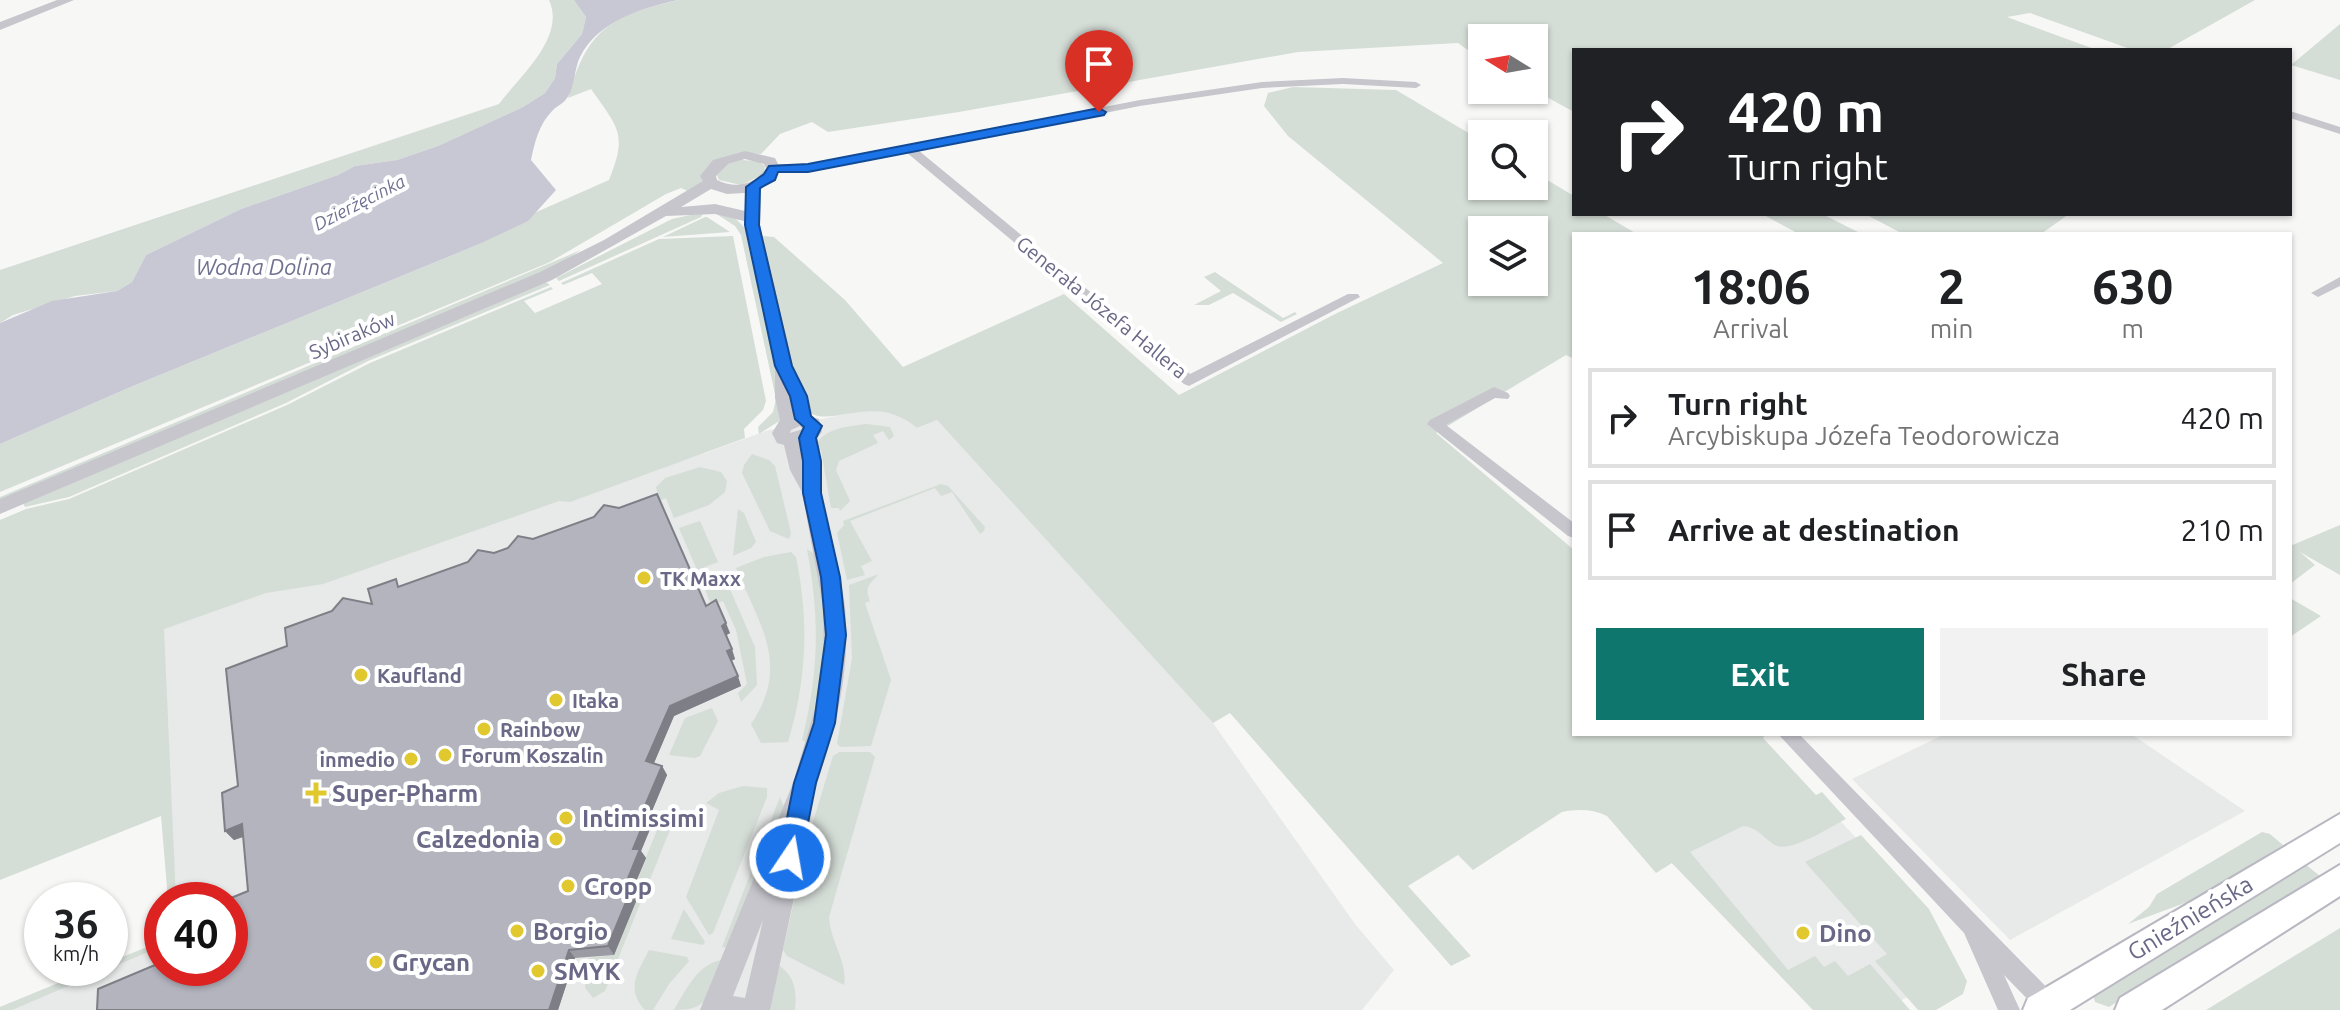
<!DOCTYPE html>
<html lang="en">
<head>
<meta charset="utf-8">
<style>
	:root { --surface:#fff; --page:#f2f2f2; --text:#202124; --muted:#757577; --line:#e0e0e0; --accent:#0f766e }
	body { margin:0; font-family:Ubuntu,sans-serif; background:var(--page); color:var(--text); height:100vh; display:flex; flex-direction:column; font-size:30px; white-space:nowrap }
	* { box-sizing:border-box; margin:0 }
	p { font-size:26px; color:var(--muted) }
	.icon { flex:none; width:44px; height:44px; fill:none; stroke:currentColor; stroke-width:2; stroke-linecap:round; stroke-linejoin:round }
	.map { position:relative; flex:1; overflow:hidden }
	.drawer { position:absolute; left:1572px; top:232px; width:720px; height:504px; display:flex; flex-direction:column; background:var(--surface); border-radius:0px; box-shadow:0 2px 6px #0004 }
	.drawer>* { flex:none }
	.top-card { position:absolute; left:1572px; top:48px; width:720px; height:168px; border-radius:0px; box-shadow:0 2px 6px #0004; background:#202124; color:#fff; overflow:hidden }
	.needle { width:52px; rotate:281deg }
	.controls { position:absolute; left:1468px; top:24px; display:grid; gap:16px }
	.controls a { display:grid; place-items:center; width:80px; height:80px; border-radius:0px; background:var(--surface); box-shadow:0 2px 6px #0004; font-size:40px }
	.speed { position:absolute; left:24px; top:882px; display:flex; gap:16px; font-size:40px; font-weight:700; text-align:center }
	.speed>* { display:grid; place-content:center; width:104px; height:104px; border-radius:50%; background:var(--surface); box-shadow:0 2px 6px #0004; line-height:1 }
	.speed small { font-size:20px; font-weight:400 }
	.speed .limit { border:12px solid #d22; background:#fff; color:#111 }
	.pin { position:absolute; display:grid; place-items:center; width:68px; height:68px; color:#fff; margin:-82px -34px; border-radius:50% 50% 50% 0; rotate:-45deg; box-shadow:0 0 8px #0007 }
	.pin .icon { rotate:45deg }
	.me { position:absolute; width:88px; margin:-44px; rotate:12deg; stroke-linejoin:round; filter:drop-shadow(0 0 6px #0008) }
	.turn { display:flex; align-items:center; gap:28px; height:168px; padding:0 24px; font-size:36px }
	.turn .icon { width:104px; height:104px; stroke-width:2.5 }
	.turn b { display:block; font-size:56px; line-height:68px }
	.eta { display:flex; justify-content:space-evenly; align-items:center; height:136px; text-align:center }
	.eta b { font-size:48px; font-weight:600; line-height:56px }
	.cta { display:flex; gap:16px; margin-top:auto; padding:16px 24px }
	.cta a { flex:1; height:92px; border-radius:0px; background:var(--accent); color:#fff; font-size:32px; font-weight:600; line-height:92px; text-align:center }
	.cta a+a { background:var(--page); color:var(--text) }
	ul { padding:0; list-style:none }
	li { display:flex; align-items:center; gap:24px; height:100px; margin:0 16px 12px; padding:0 8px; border:4px solid var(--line); border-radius:0px }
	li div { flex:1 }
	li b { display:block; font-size:30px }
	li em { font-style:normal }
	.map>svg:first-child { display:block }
</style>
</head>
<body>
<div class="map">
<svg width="2340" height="1010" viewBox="0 0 2340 1010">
	<rect width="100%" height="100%" fill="#f7f8f6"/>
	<path fill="#e8e9e9" d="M865 410 890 413 907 419 917 428 937 420 1213 723 1355 924 1394 970 1362 1010H0V1007L95 968H110V962L162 941V968H230V900H168L155 625 708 452 769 430Z
		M1945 734H2131L2245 811 2010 940 1852 779Z
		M1816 795 1933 920 1936 981 1884 1010H1813L1662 853Z"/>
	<path fill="#d5ddd7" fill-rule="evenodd" d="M549 0H574L586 17 582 34 557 64 555 78 545 93 523 107 438 146 397 160 355 166 338 175 241 209 146 255 132 282 117 291 75 296 13 315 0 323V270L499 104C521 75 566 37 549 0Z
		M678 0H2255L2166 50H2133L2030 13 2007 17 2097 50H1574V112L1534 90V38H1482V60L1458 43 1298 52 959 112 828 132 812 122 780 134 761 154 740 153 690 192 681 188 666 194 550 262 0 492V444L133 386 477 245 532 214 609 180C628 133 618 128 591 89L568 98C587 29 610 16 678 0Z
		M2340 24V80L2291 65Z
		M1293 87 1396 90 1482 141V186H1534V172L1574 196V214H1603L1637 234H1574V359L1566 355 1436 433 1574 550V734H1766L1763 738 1816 795 1822 792 1846 819C1832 826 1789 854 1775 845 1763 838 1759 828 1743 826L1690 852 1788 970 1815 956 1824 967 1835 961 1848 976 1870 964 1910 1010H1813L1672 863 1656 873 1607 816C1592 809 1578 809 1562 812L1473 870 1458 855 1408 886 1471 956 1451 966 1230 713 1213 723 937 420 917 428C874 391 831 430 807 411L793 371 762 236 774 237 845 300 903 367 1064 294 1179 395 1337 313 1443 263 1288 136 1264 106 1268 93ZM1482 230H1534V282H1482Z
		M741 160 758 161 765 166 764 174 741 185 719 180 717 175 724 165Z
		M704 212 701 217 559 281 556 278 672 219Z
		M715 213 734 217 746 229 778 379 781 420 759 434 758 427 773 412 776 399 741 235 735 226Z
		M1762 214H1822L1862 234H1799Z
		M1865 214H2069L2041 234H1903Z
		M707 217 730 232 663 237 705 217Z
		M733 236 766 401 763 410 744 429 745 438 570 502 559 501 323 584 266 593 164 629 176 900H168L161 816 0 880V520L26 509 69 499 287 405 370 363 551 287 553 289 524 301 535 313 602 284 592 273 563 285 561 283 659 239Z
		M581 250 558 266 0 502V497Z
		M1215 272 1283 318 1295 312 1297 314 1281 322 1233 293 1209 305H1194L1221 291 1204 277Z
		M546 282 550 285 368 361 286 403 69 497 25 507 23 503Z
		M866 424 890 427 894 436 889 440 883 431 873 435 878 443 839 461 836 470 850 501 840 511 839 508H831L821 450H814C821 428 845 427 866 424Z
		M752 454 769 460 775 466 791 533 789 539 770 531 742 473 744 465Z
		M700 467 721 472 727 481 725 492 709 505 674 518 666 498 659 501 656 487 665 478Z
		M941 484 948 486 985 527 984 531 980 534 952 492 941 496 935 488 850 521 872 561 861 566 865 575 847 580 837 533 844 525 843 521Z
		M738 509 744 513 756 542 751 548 733 556Z
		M700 521 718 562 697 570 679 528Z
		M2340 525V575L2300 552 2315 565 2290 584V546Z
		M807 549 816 555C830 627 826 673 809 744L802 740C819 671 820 619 807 549Z
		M791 552 796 557C809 621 807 679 788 742L761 743 751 724C791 665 760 626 736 568L764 557Z
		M723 573 755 647 757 685 741 702 738 693 747 684 736 630 723 601 711 605 702 581Z
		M879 574C870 583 864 587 870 601L865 603 891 680 871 746 841 747 837 744 852 658 849 585Z
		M2290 598 2321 616 2290 637Z
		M712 708 718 721 700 756 695 758 669 755 685 718Z
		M839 752H870L875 757 829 917C830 941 848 962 844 985L787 956 783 950 809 835 833 756Z
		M743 786 767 788V797L713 933 709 935 686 897 719 810 706 803 719 793Z
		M780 797 784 807 732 948 722 947Z
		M668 810H678L605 991 593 998 585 988 588 958 614 955 637 899 630 897 663 815Z
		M2262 832 2270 834 2283 845 2193 900 2128 924 2149 907 2157 894Z
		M1861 835 1929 909 1967 981 1963 994 1936 1010H1918L1875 961 1887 954 1805 862Z
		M2305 864 2320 876 2109 1007 2095 1002 2093 995Z
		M684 909 705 942 703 945 671 939Z
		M2340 928V1010H2206Z
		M162 941V946L12 1010H0V1007L95 968H110V962Z
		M649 950 687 957 689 961 669 984 653 1010H645C625 989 638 972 649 950Z
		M721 960C709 992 713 1010 674 1010 685 991 698 964 721 960Z
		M777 964C795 976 797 990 795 1010H766Z"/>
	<path fill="#c7c8d3" d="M574 0H678C642 8 598 21 580 57 574 69 575 87 567 98 564 103 557 106 553 110 539 124 535 141 531 160L556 190 528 221 477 245 133 386 0 444V323L52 301 117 291 132 282 146 255 241 209 338 175 355 166 397 160 438 146 523 107 545 93 555 78 557 64 582 34 586 17Z"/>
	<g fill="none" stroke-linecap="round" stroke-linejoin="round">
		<defs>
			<path id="secondary" d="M2340 814V843L2070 1010H2023L2028 998Z
				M2340 865V896L2162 1010H2115L2120 998Z"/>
		</defs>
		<use href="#secondary" stroke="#b9b8c2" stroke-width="4"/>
		<path fill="#c7c6cd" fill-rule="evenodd" d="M1343 78 1416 82 1421 85 1416 88 1343 84 1262 88 1140 106 918 150 1190 374 1348 294H1358L1360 297 1189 386 1184 384 906 152C878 158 788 182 767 168L773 164H808L1140 100 1262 82Z
			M2290 111 2340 127V134L2290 118Z
			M2340 277V286L2318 297 2311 293Z
			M1494 387 1508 393 1510 396 1508 399 1495 398 1446 425 1574 523V538L1568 536 1427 424 1430 420Z
			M1778 734H1799L2061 1002 2064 1010H2038L2004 975 2020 1010H1998L1964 933Z"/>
		<path fill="#c7c6cd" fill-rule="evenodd" d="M57 0H74L0 30V22Z
			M745 151 775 158 780 168 774 179 761 189 760 225 793 366V398L797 413 819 419 822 432 817 438C821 457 820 474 822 493 825 531 841 568 845 607 852 678 831 749 805 814L810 823 770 1010H700L793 783 820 692 824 662 823 606 802 492 790 470 784 445 777 443 772 433 780 420 775 398V366L744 221 715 214 666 216 552 280 0 514V499L540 272 604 240 703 181 700 176 713 160ZM745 159 764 164 766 168C755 185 735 189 717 180L716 176 728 164ZM711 189 727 194 745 193V211L715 204 681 207ZM800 426 803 429 790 433 791 430ZM763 920 745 998 733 996Z"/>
		<use href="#secondary" fill="#fff" fill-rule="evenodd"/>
	</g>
	<path fill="#9b9ba4" d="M401 586 706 606 730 633 726 635 735 659 731 661 741 686 674 716 654 763 662 766 667 775 652 811 655 817 641 851 646 858 632 891 637 899 614 955 575 958 558 1010H97L234 931 248 891 243 837 234 840 225 831 238 786 287 646 372 604Z"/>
	<path fill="#7e7e86" d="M726 623 730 633 725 636 722 626Z
		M732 649 735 659 731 661 727 651Z
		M738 676 741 686 674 716 651 770 646 761 670 706Z
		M662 766 667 775 652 811 655 817 641 851 646 858 632 891 637 899 614 955 608 946 624 888 633 849 644 808Z
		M242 824 251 834 234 840 225 831Z
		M569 950 575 958 558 1010H549Z"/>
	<path fill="#b4b4bf" stroke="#7e7e86" stroke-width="2" d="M657 494 706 606 716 600 726 623 722 626 732 649 727 651 738 676 670 706 646 761 662 766 644 808H650L633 849H640L624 888 631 890 608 946 569 950 549 1010H97L98 989 162 962V968H230V933L234 931 231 898 248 891 242 824 225 831 222 793 238 786 226 669 287 646 285 628 332 611 343 598 372 604 368 589 396 579 398 587 468 562 478 550 494 553 508 548 518 536 533 539 594 517 604 505 619 508Z"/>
	<path fill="#1a73e8" stroke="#114b97" stroke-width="2" d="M1099 108 1106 112 1104 115 808 172H778L775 180 760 188 759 225 792 366 807 396 811 416 822 426 816 438 821 461V493L840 577 846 635 835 723 816 783 801 858 798 865 790 868 782 865 779 858 794 783 814 723 826 635 821 577 803 493V461L799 438 804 427 795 419 790 396 775 366 745 225 746 187 764 174 769 166 808 164Z"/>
	<g fill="#e0c82e" stroke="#fff" stroke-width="3">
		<circle cx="644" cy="578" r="8"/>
		<circle cx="361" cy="675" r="8"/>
		<circle cx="556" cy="700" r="8"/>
		<circle cx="484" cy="729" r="8"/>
		<circle cx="445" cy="755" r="8"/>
		<circle cx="411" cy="759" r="8"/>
		<path d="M312 781h8v8h8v8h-8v8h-8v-8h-8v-8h8z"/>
		<circle cx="566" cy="818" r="8"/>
		<circle cx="556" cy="839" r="8"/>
		<circle cx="568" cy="886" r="8"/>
		<circle cx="517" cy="931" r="8"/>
		<circle cx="1803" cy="933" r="8"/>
		<circle cx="376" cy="962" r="8"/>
		<circle cx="538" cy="971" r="8"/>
	</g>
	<g text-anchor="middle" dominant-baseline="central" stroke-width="8" stroke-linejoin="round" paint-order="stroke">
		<g font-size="18" font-style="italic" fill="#6e7190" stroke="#fff">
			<text transform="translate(359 202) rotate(-27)">Dzierżęcinka</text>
		</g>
		<g font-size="20" fill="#6a6886" stroke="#fff">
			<text transform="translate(1102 307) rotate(39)">Generała Józefa Hallera</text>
			<text transform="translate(352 335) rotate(-23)">Sybiraków</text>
		</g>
		<g font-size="20" font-weight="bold" fill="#6a6886" stroke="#fff" text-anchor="start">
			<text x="660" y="578">TK Maxx</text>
			<text x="377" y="675">Kaufland</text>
			<text x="572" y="700">Itaka</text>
			<text x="500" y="729">Rainbow</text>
			<text x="461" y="755">Forum Koszalin</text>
			<text x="395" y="759" text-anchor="end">inmedio</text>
		</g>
		<g font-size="22" font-style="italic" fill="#6e7190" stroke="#fff">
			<text x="264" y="266">Wodna Dolina</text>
		</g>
		<g font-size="24" font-weight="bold" fill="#6a6886" stroke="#fff" text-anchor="start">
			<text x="332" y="793">Super-Pharm</text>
			<text x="582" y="818">Intimissimi</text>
			<text x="540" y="839" text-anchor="end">Calzedonia</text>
			<text x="584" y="886">Cropp</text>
			<text x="533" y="931">Borgio</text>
			<text x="1819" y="933">Dino</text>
			<text x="392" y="962">Grycan</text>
			<text x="554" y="971">SMYK</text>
		</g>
		<g font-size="24" fill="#6a6886" stroke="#fff">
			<text transform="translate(2190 918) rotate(-31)">Gnieźnieńska</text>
		</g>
	</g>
</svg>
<div class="controls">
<a><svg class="needle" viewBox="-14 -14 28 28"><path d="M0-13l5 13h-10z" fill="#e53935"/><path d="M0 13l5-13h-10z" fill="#757577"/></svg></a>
<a><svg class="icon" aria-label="search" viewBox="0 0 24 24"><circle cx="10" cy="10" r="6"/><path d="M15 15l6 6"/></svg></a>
<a><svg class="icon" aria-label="layers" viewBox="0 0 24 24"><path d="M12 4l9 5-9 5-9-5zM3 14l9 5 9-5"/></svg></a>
</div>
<div class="speed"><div>36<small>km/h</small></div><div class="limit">40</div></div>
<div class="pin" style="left:1099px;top:112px;background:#d93025"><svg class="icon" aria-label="arrive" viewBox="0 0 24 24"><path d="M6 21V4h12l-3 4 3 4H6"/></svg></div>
<svg class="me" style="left:790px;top:858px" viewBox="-20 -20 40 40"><circle r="17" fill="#1a73e8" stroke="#fff" stroke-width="3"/><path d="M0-11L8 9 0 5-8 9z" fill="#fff"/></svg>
<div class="top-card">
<div class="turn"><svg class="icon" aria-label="right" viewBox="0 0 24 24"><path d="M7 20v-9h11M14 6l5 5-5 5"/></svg><div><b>420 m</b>Turn right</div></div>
</div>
<section class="drawer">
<div class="eta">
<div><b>18:06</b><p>Arrival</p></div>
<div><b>2</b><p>min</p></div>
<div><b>630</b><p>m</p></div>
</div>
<ul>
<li><svg class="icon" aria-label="right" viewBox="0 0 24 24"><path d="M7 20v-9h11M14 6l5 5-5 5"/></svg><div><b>Turn right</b><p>Arcybiskupa Józefa Teodorowicza</p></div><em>420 m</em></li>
<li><svg class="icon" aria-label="arrive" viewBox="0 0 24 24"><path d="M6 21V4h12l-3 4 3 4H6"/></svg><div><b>Arrive at destination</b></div><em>210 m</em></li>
</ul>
<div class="cta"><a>Exit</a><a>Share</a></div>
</section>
</div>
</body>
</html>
